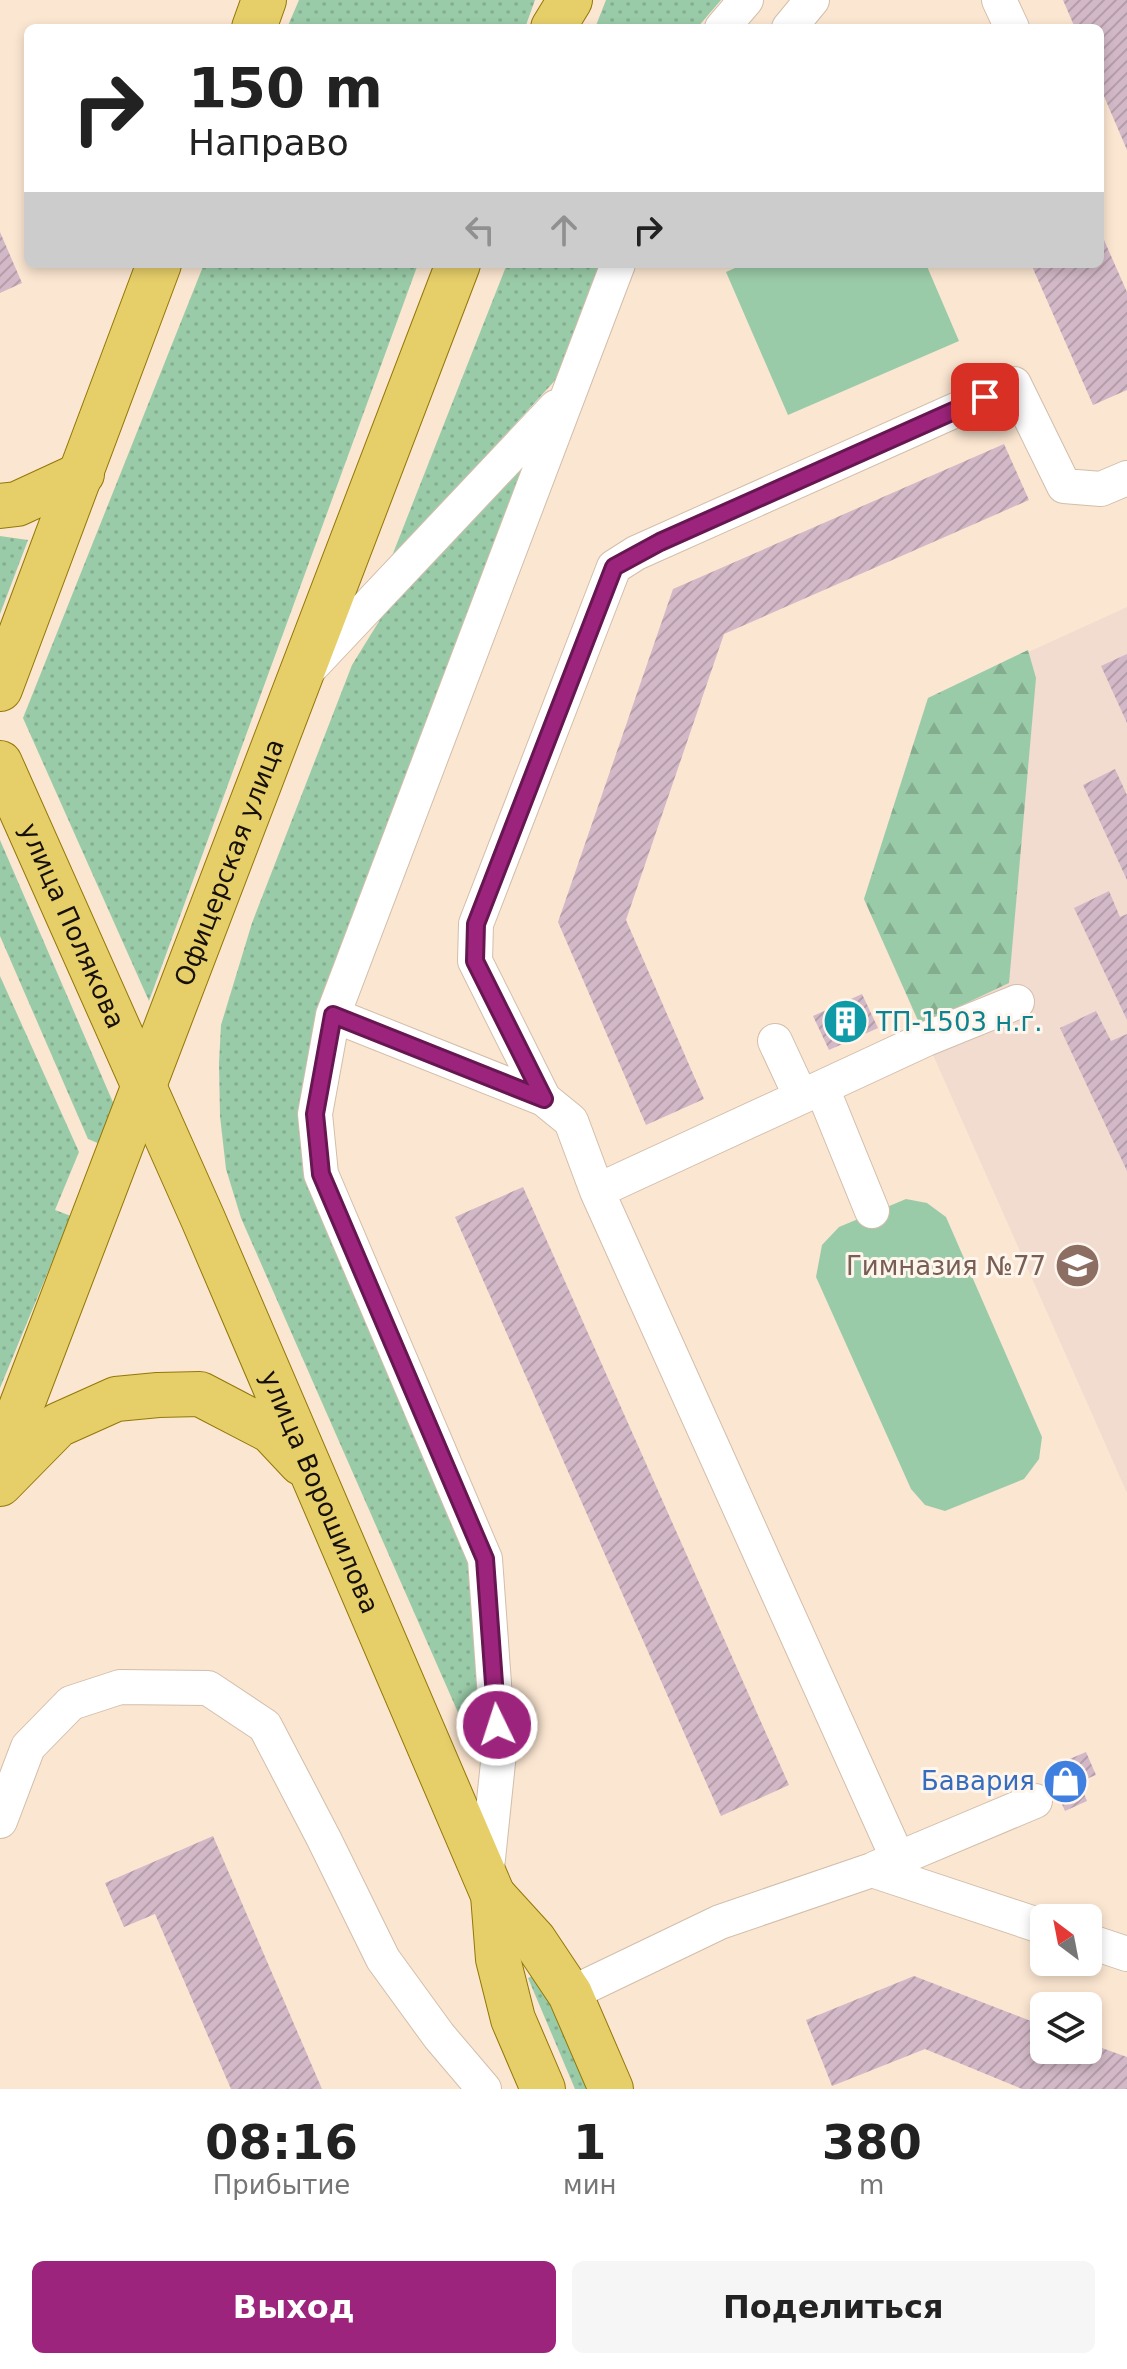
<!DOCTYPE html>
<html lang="ru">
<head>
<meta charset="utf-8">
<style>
	:root { --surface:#fff; --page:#f6f6f6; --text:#222; --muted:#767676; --accent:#9d247c }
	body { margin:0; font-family:"DejaVu Sans",sans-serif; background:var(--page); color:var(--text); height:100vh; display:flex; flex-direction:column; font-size:30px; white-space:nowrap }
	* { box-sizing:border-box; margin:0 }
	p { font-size:26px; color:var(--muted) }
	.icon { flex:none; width:44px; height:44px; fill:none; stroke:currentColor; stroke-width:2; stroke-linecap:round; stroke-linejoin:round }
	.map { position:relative; height:2089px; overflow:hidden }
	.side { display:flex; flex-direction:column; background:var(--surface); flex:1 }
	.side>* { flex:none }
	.top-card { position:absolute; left:24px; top:24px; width:1080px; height:244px; border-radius:12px; box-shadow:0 4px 12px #0003; background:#fff; color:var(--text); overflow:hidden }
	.needle { width:52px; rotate:328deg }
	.buttons { position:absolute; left:1030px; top:1904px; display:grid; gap:16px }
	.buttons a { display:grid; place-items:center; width:72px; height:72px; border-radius:12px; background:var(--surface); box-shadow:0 4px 12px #0003; font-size:40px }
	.pin { position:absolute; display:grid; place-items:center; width:68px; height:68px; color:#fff; margin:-34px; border-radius:16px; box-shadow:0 4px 12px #0006 }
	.me { position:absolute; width:88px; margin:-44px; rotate:356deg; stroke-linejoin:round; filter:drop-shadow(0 0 6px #0008) }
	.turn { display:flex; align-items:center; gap:28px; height:168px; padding:0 32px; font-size:36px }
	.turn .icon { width:104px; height:104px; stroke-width:2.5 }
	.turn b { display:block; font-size:56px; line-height:68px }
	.lanes { display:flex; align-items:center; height:76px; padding:0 32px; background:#0003; justify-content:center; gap:40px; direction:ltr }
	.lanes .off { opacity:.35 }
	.eta { display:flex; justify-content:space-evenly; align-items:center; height:136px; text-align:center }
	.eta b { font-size:48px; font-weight:700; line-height:56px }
	.primary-button { display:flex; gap:16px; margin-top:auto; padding:16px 32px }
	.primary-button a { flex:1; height:92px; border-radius:12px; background:var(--accent); color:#fff; font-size:32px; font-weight:700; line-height:92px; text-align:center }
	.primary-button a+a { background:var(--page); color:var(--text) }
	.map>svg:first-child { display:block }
</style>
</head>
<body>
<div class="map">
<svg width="1127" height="2089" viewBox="0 0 1127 2089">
	<defs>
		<pattern id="grass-dots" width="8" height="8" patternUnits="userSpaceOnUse" patternTransform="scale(2)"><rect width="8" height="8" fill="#9acba8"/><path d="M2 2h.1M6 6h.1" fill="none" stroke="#84ad8f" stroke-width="1.8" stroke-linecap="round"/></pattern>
		<pattern id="forest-firs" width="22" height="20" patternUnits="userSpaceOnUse" patternTransform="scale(2)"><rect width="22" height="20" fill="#9acba8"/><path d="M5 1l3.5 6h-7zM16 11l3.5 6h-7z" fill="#84ad8f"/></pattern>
		<pattern id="building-hatch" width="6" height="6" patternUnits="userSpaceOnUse" patternTransform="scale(2)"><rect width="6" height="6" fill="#d3b9c7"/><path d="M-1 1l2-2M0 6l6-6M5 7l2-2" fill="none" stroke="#b49eaa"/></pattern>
	</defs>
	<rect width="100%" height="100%" fill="#fbe6d1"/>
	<path fill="#f2dbcf" d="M1127 607V1493L864 899 928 698Z"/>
	<path fill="url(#grass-dots)" d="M299 0H535L525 28H287Z
		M606 0H721L697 28H595Z
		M204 264H418L149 1001 23 718Z
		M507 264H604L560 375 390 561Z
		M534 451 306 1084 482 1566 492 1769 467 1733 241 1218 226 1169 220 1116 219 1063 221 1025 252 923 352 665 386 610Z
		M0 536 28 540 0 614Z
		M0 840 115 1107 100 1144 88 1139 0 936Z
		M0 976 79 1152 55 1210 71 1216 0 1388Z
		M544 1971 595 2089H575L528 1978Z"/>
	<path fill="url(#forest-firs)" d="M1028 650 1036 678 1009 983 920 1025 864 899 928 698Z"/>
	<path fill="#9acba8" d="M744 264H926L959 341 788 415 726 272Z
		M906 1199 927 1203 946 1217 1042 1437 1039 1459 1024 1479 945 1511 925 1505 911 1489 816 1277 822 1245 839 1227Z"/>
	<path fill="url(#building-hatch)" d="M1063 0H1127V150L1100 87V28H1075Z
		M1100 231 1127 292V390L1093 405 1031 264H1100Z
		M0 232 22 283 0 293Z
		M1004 444 1029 500 724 634 626 920 704 1099 646 1125 558 922 673 589Z
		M1127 654V723L1101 666Z
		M1115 769 1127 795V880L1083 785Z
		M1109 891 1120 917 1127 914V1020L1074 908Z
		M862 994 878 1028 829 1050 813 1016Z
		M1096 1011 1111 1041 1127 1034V1171L1060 1028Z
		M523 1187 789 1785 721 1816 455 1217Z
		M1086 1752 1096 1775 1079 1782 1087 1801 1065 1811 1051 1780 1063 1774 1058 1764Z
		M213 1836 322 2089H231L155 1914 124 1927 105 1883Z
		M914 1976 1044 2026V2050H1088V2043L1127 2057V2089H1022L925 2049 832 2086 806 2020Z"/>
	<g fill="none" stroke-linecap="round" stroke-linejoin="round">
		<defs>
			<path id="minor" d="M999 0 1012 28
				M722 28 746 0
				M789 28 812 0
				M307 671 556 407
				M333 1015 544 1099 571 1121 597 1191 898 1859
				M822 1088 872 1211
				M801 1097 926 1039 1017 1002
				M544 1099 475 961 476 924 614 567 636 553 1014 384 1064 486 1101 489 1127 478
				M597 1191 801 1097 775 1041
				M0 1821 28 1747 71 1703 120 1687 208 1688 265 1726 324 1839 383 1959 439 2036 484 2089
				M876 1868 1035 1801
				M486 1878 499 1753 485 1559 321 1174 315 1114 333 1015 618 264
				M1088 1941 1127 1954
				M570 1994 720 1922 872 1870 1044 1927"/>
			<g id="major">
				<path d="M254 28 264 0"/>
				<path d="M553 28 570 0"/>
				<path d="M0 506 17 504 82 474"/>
				<path d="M0 689 159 264"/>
				<path id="s1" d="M0 763 203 1219 493 1895 498 1959 513 2019 543 2089"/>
				<path id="s2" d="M0 1462 458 264"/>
				<path d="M0 1484 58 1425 116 1399 158 1395 200 1394 271 1431 301 1463"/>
				<path d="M493 1895 534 1940 570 1994 611 2089"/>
			</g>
		</defs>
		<use href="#minor" stroke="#d2beaa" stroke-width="36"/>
		<use href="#major" stroke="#937706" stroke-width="46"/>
		<use href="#minor" stroke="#fff" stroke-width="34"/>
		<use href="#major" stroke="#e6ce69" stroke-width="44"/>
	</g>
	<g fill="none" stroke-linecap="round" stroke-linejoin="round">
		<defs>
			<path id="route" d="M497 1725 485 1559 321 1174 315 1114 333 1015 544 1099 475 961 476 924 614 567 660 542 985 397"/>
		</defs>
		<use href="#route" stroke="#661751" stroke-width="20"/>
		<use href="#route" stroke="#9d247c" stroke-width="14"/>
	</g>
	<defs>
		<symbol id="building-disc" viewBox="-11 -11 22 22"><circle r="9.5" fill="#0f9aa8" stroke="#fef6ed"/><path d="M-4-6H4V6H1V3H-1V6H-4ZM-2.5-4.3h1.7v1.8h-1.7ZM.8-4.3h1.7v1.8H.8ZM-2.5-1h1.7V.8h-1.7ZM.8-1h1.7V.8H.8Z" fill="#fff"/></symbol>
		<symbol id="school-disc" viewBox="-11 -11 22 22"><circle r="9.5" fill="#8d6e63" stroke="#fef6ed"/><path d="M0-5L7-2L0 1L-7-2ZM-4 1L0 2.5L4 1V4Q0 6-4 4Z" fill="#fff"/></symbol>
		<symbol id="shop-disc" viewBox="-11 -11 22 22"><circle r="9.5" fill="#3f7fe0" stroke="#fef6ed"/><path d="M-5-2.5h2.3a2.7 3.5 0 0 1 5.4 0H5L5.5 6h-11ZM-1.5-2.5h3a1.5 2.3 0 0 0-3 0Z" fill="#fff"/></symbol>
	</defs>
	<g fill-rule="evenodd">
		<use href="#building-disc" x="820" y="996" width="51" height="51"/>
		<use href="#school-disc" x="1052" y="1240" width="51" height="51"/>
		<use href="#shop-disc" x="1040" y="1756" width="51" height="51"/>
	</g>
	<g text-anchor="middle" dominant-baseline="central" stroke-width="6" stroke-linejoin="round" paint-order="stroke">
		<g font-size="26" fill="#171009" stroke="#fef6ed">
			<text stroke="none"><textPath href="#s2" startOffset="642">Офицерская улица</textPath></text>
			<text stroke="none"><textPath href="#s1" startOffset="178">улица Полякова</textPath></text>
			<text stroke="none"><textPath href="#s1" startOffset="796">улица Ворошилова</textPath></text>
		</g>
		<g font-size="26" fill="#0d838f" stroke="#fef6ed" text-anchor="start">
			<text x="876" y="1022">ТП-1503 н.г.</text>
		</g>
		<g font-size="26" fill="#785e54" stroke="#fef6ed" text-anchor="end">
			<text x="1046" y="1266">Гимназия №77</text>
		</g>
		<g font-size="26" fill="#366cbe" stroke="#fef6ed" text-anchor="end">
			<text x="1035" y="1781">Бавария</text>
		</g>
	</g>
</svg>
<div class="buttons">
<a><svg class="needle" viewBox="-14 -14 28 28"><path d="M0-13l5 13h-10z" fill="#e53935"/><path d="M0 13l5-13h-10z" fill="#767676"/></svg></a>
<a><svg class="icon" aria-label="layers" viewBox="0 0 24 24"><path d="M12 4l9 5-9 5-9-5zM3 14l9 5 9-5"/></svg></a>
</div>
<div class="pin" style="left:985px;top:397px;background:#d93025"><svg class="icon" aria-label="arrive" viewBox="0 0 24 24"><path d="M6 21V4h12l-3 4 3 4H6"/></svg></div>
<svg class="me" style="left:497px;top:1725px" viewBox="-20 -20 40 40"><circle r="17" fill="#9d247c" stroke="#fff" stroke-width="3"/><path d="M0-11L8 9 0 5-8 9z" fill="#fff"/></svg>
<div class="top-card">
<div class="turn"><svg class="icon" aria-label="right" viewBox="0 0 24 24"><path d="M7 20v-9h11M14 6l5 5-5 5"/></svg><div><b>150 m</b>Направо</div></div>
<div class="lanes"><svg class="icon off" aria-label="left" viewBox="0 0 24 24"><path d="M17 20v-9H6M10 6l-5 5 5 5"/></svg><svg class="icon off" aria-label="ahead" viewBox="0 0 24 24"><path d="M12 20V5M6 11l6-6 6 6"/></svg><svg class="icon" aria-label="right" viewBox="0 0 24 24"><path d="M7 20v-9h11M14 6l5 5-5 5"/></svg></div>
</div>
</div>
<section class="side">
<div class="eta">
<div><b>08:16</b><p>Прибытие</p></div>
<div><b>1</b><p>мин</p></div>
<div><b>380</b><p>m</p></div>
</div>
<div class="primary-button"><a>Выход</a><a>Поделиться</a></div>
</section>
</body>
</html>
